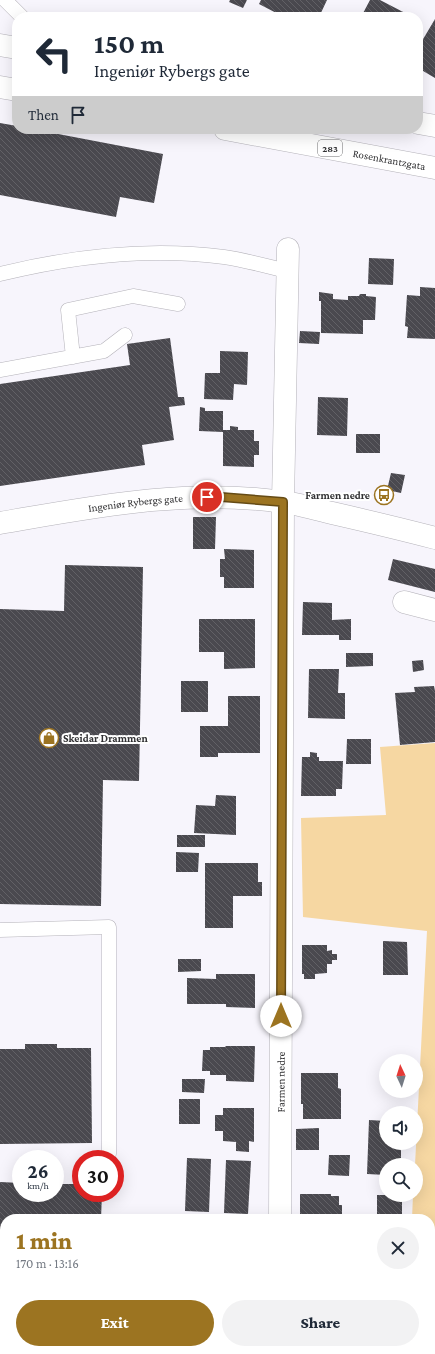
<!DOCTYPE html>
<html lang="en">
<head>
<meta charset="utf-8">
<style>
	:root { --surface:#fff; --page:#f2f2f3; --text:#1f2937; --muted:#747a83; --accent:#9c7421 }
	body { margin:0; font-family:"Crimson Pro",serif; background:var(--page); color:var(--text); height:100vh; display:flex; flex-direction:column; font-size:15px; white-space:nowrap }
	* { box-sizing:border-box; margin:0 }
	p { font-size:13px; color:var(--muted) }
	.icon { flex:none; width:22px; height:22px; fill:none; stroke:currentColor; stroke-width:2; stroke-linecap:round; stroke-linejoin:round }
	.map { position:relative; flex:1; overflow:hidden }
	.panel { position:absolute; left:0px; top:1214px; width:435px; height:140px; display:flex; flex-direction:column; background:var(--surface); border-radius:16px 16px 0 0; box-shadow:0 4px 16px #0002 }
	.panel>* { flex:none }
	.guide { position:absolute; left:12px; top:12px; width:411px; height:122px; border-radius:16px; box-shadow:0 4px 16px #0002; background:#fff; color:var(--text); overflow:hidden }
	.needle { width:26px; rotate:356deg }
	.controls { position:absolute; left:379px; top:1054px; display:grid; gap:8px }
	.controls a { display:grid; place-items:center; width:44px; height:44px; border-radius:50%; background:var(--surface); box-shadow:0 4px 16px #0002; font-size:20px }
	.speed { position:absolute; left:12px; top:1150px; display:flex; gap:8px; font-size:20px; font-weight:700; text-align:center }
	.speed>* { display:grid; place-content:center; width:52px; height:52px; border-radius:50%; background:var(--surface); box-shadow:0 4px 16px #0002; line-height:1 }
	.speed small { font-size:10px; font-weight:400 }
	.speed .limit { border:6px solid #d22; background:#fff; color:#111 }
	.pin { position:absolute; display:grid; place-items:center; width:34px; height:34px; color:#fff; margin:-17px; border:2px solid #fff; border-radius:50%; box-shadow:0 1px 4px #0007 }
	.me { position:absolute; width:44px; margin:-22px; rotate:0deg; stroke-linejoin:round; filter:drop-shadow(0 0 3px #0008) }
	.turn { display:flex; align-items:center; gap:14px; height:84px; padding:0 16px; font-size:18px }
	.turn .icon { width:52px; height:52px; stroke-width:2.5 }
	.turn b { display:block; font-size:28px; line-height:34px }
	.then { display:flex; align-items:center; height:38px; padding:0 16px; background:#0003; gap:8px; font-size:15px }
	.round { display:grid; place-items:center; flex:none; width:42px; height:42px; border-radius:21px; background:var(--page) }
	.head { display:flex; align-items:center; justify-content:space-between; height:68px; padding:0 16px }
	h1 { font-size:24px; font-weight:800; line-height:30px; color:var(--accent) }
	.cta { display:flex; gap:8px; margin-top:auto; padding:8px 16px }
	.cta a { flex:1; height:46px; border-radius:24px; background:var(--accent); color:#fff; font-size:16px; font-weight:800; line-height:46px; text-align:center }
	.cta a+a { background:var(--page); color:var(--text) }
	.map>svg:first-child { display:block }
</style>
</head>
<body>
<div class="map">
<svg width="435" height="1354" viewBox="0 0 435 1354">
	<defs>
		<pattern id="building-back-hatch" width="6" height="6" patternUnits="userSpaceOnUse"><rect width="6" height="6" fill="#4a494f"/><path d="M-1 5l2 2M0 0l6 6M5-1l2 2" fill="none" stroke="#626166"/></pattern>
	</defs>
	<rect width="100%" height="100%" fill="#f7f5fc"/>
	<path fill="#f6d7a2" d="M435 743V1354H417L418 1349H430V1219H412L413 1195H416V1165H415L427 931 303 917 301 818 386 815 380 747Z"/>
	<path fill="url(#building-back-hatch)" d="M230 0H247L243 8 229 2Z
		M261 0H327L319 17H284L259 4Z
		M370 0H380L407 14 406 17H361Z
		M435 19V78L418 68V54L422 48 419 46Z
		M0 123 17 126V129H32L163 154 154 203 120 197 116 217 0 195Z
		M369 258 394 259 393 285 368 284Z
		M420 287 435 288V339L407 338 408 327 405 326 407 295 420 296Z
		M319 292 333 294V299L348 300V296H359L360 294H366V296L376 297 375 320H363V334L321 333V301H319Z
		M300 331 320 332 319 344 299 343Z
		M170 338 178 397H184L185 405 169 407 174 440 142 445 145 465 0 486V384L130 365 127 344Z
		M220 351 248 352 247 385 234 384 233 400 204 399 205 373H220Z
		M318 397 348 398 347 436 317 435Z
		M200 407 205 408V411H223V432L199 431Z
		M230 426 238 427V430H254V441H259V455H254V467L223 466V430H230Z
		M356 434H380V453H356Z
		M391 473 405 475 401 493 387 490Z
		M193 517H216L215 549H193Z
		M224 549 254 550V588H224V577H220V559H225Z
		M393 559 435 569V592L388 580Z
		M65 565 143 567 139 781 103 780 101 906 0 904V609L64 611Z
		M303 602 332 603V620L351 619V640H339V635H302Z
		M199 619H255V668L224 669V652H199Z
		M346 653H373V666L346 667Z
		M423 660 424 670 413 672 412 661Z
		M309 669H339L338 693H345V719L308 718Z
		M181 681H208V712H181Z
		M434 686 435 691V742L400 745 395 693 415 692 414 687Z
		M228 696H260V753H218V757H200V726H228Z
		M347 739H371V764H346Z
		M310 752 317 753V757H319V761H343L342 789H336V796H301L302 757H310Z
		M216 795 236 796V835L194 833 196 805 215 806Z
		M177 835H205V847H177Z
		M176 852 199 853 198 872H176Z
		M205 863H258V882H262V896H233V928H205Z
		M383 941 407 942 408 975H383Z
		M302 945H327V951L332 950V954H337V960H332V964H327V973L315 974V979H304V974H302Z
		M178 959H201V971L178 972Z
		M216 974H255V1008L226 1007V1004H187V978L216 979Z
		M25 1044H57V1048H91L92 1143 0 1144V1049H25Z
		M226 1046H255L254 1082 226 1081V1075H210V1071H202L203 1050H210V1047H225Z
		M301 1073H338V1088L341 1089V1119H303V1104H301Z
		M182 1079H205L204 1093 182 1092Z
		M179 1099H200V1124H179Z
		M223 1108H254V1142L249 1141V1152L236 1151V1142L223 1141V1131H215V1115H223Z
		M369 1120 386 1121V1143H401V1165H386V1175L367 1174Z
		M319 1128V1150H296V1129Z
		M329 1155H350L349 1176 328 1175Z
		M187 1158 211 1159 209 1212 185 1211Z
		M226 1160 251 1161 248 1214 224 1213Z
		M0 1182 21 1183V1193H55V1184H81V1193H102L101 1219H5V1259H0Z
		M300 1194H331V1196H339V1205H342V1218L300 1219Z
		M377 1195H402V1219H377Z
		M310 1349H339V1354H310Z"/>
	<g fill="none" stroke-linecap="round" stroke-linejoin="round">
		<defs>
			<path id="lane" d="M5 0 22 17
				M0 274C73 256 149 247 224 257 245 260 266 266 287 271
				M73 357 68 310 133 296 178 304
				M0 370 104 351 125 335
				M0 930 109 927V1154"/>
			<g id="street">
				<path id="s1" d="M0 523C93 507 187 488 282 502 299 504 316 509 332 513 367 521 401 529 435 538"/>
				<path d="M404 602 435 610"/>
				<path id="s2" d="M280 1219 283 502 288 249"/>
				<path d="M278 1354 279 1349"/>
			</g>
			<g id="primary">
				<path d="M0 45 17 48"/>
				<path d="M0 87 17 90"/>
				<path d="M418 123 435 126"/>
				<path id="s3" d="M225 129 435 168"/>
			</g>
		</defs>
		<use href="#lane" stroke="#b4b2b9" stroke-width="15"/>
		<use href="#street" stroke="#b4b2b9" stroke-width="23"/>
		<use href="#primary" stroke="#b4b2b9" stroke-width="23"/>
		<use href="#lane" stroke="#fff" stroke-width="14"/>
		<use href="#street" stroke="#fff" stroke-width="22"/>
		<use href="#primary" stroke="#fff" stroke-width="22"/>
	</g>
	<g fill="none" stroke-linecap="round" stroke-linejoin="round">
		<defs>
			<path id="route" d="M207 497H221L283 502 281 1016"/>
		</defs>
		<use href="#route" stroke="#654b15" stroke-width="10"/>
		<use href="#route" stroke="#9c7421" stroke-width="7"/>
	</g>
	<defs>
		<symbol id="bus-ring" viewBox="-11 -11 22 22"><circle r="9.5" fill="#fff" stroke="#9c7421" stroke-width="1.5"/><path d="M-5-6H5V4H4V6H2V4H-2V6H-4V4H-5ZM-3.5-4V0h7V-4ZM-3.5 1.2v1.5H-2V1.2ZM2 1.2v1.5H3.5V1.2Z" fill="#9c7421"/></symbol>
		<symbol id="shop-ring" viewBox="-11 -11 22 22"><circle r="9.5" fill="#fff" stroke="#9c7421" stroke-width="1.5"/><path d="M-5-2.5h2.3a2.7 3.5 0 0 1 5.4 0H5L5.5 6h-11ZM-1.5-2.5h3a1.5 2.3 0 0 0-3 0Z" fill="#9c7421"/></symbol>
	</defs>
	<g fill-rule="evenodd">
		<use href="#bus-ring" x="373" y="484" width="22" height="22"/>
		<use href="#shop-ring" x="38" y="727" width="22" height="22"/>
	</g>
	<g text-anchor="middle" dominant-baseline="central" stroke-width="4" stroke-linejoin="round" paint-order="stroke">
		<rect fill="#fff" stroke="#6e6e70" stroke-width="1" x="318" y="140" width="24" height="16" rx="3"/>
		<g font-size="10" font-weight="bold" fill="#303032">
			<text x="330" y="148">283</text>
		</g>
		<g font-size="11" fill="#303032" stroke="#fff">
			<text stroke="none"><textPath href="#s3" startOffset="167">Rosenkrantzgata</textPath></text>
			<text stroke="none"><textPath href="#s1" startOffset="137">Ingeniør Rybergs gate</textPath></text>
			<text stroke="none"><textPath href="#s2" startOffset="137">Farmen nedre</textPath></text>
		</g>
		<g font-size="11" font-weight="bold" fill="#303032" stroke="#fff" text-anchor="end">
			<text x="370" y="495">Farmen nedre</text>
			<text x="63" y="738" text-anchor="start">Skeidar Drammen</text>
		</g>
	</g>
</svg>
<div class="controls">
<a><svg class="needle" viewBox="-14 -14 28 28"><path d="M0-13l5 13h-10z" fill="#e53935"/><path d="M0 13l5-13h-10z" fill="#747a83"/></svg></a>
<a><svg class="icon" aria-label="sound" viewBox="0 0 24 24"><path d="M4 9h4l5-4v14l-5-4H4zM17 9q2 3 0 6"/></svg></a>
<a><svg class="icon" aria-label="search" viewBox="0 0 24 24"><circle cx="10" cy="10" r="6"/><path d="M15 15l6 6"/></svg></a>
</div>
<div class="speed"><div>26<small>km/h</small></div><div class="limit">30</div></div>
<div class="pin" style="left:207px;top:497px;background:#d93025"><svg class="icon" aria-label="arrive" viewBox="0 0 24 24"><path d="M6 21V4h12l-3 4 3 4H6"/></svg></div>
<svg class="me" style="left:281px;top:1016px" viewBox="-20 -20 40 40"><circle r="19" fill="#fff"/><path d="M0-13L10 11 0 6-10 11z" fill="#9c7421"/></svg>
<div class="guide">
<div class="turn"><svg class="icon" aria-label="left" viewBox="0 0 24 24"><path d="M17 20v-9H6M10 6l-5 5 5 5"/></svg><div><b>150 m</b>Ingeniør Rybergs gate</div></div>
<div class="then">Then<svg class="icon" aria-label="arrive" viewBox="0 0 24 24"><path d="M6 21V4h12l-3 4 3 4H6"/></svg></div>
</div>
<section class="panel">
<div class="head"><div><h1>1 min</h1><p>170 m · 13:16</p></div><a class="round"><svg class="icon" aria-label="close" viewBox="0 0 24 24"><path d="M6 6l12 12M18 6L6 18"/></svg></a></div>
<div class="cta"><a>Exit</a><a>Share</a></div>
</section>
</div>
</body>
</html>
